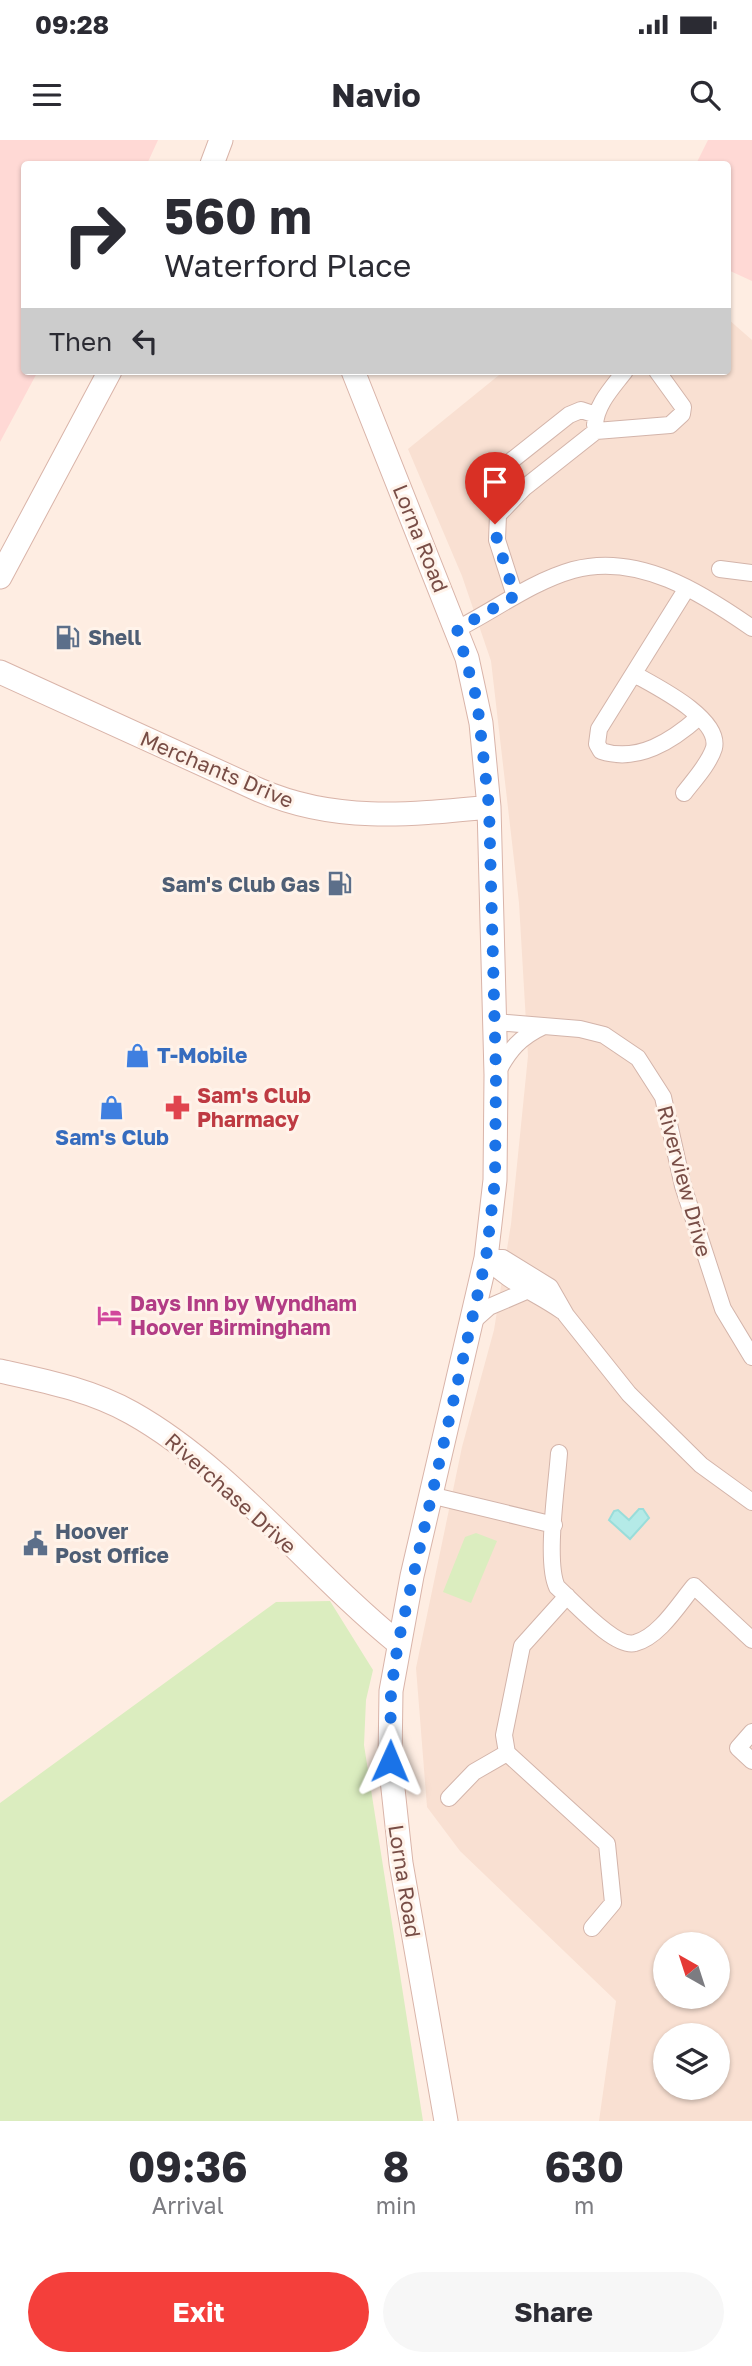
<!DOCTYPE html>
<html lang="en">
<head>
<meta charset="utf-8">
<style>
	:root { --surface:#fff; --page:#f7f7f7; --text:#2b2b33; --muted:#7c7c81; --accent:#f43f3b }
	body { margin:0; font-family:"Golos Text",sans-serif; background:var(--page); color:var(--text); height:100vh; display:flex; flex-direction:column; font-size:26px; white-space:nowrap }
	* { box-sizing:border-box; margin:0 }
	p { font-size:23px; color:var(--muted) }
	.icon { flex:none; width:38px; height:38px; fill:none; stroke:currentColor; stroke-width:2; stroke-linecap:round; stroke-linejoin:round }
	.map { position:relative; height:1981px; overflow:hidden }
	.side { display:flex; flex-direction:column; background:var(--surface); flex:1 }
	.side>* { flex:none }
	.hud { position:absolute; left:21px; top:21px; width:710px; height:214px; border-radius:7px; box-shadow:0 2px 5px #0004; background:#fff; color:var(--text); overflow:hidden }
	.needle { width:46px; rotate:321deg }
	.fabs { position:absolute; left:653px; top:1792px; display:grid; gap:14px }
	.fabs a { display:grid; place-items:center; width:77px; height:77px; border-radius:50%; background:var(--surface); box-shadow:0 2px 5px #0004; font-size:35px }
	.pin { position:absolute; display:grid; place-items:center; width:60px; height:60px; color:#fff; margin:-72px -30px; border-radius:50% 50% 50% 0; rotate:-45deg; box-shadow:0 0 7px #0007 }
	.pin .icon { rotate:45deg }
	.me { position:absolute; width:77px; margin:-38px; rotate:1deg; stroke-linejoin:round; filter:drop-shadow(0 0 5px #0008) }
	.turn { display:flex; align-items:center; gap:24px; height:147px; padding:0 28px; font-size:32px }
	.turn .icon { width:91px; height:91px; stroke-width:2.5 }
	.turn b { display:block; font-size:49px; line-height:60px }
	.then { display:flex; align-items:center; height:66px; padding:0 28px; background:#0003; gap:14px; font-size:26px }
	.eta { display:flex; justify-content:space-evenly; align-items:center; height:119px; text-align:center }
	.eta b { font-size:42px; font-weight:700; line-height:49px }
	.action { display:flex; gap:14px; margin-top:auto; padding:14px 28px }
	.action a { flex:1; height:80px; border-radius:42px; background:var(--accent); color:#fff; font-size:28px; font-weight:700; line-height:80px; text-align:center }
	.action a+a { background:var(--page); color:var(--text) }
	.status { display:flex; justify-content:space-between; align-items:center; height:49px; padding:0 35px; background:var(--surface); direction:ltr }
	.status svg { height:19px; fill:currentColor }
	header { display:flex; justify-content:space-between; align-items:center; height:91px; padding:0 28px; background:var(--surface); font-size:32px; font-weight:700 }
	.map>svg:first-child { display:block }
</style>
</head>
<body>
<div class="status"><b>09:28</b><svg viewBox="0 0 49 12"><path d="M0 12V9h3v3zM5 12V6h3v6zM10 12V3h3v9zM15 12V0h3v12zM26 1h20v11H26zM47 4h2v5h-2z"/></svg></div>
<header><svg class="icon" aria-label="menu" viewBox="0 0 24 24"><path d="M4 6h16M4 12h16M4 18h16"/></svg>Navio<svg class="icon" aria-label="search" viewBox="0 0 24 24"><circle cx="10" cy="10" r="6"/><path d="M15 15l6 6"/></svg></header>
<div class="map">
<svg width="752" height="1981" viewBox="0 0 752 1981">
	<rect width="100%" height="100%" fill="#feede2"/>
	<path fill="#f9e0d2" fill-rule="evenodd" d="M728 179 752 200V1981H599L616 1861 460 1711 427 1667 416 1528 462 1307 494 1190 511 1084 528 916 519 763 491 521 462 436 408 309 504 231H728ZM665 1804H718V1857H665ZM665 1895H718V1948H665Z"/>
	<path fill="#ffd9d5" d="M0 0H158L147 24H24V231H38L0 302Z
		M708 0H752V141L728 130V24H696Z"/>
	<path fill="#dbedbf" d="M476 1393 497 1401 471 1463 443 1452 465 1397Z
		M330 1461 373 1530 366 1560 364 1605 423 1981H0V1663L276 1462Z"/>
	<path fill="#b4eae7" stroke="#99ddda" stroke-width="2" d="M639 1369H643L649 1378 630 1399 609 1380 614 1371 618 1370 629 1380Z"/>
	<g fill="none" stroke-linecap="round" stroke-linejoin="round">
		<defs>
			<path id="street" d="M595 285C596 264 613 247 625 231
				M477 348 569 275 581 270 596 275
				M720 429 752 433
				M687 448 599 589 597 604 601 611C638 623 672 601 699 577
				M515 456 497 400 498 375 524 348 596 291 670 285 682 274 683 267 657 231
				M457 489C495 470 531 442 573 430 638 412 702 453 752 488
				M634 534C655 546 721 578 714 608 709 624 694 640 684 653
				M495 882 580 889 604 895 638 918 663 957 683 1046 723 1169 752 1217
				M497 933C509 910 520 897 544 886
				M486 1118H503L550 1147 566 1175 629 1254 701 1325 752 1362
				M486 1118C505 1142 537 1153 562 1171
				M471 1183 489 1167 531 1149
				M559 1313C557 1344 545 1422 557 1447 572 1460 615 1509 635 1503 659 1497 679 1464 694 1446L752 1500
				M430 1355 554 1385
				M752 1592 738 1608 752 1621
				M507 1613 607 1704 613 1763 592 1788
				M449 1658 474 1632 507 1613 504 1595 522 1506 567 1456"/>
			<path id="secondary" d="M212 24 221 0
				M353 231 467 518 481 583 489 667 496 935 495 1040 486 1118 412 1436 391 1551 390 1621 401 1723 446 1981
				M0 437 110 231
				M0 532 259 650C335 683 409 675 489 667
				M0 1231C45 1241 91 1250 132 1273 230 1328 309 1431 398 1503"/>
		</defs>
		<use href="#street" stroke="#d3b4aa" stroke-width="18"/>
		<use href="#secondary" stroke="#d9b4a9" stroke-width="25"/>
		<use href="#street" stroke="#fff" stroke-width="16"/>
		<use href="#secondary" stroke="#fff" stroke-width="23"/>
	</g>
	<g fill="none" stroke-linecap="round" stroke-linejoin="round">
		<path stroke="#1a73e8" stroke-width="12" stroke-dasharray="0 21.6" d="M390 1621 391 1551 398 1503 486 1118 495 1040 496 935 489 667 477 560 457 489 515 456 497 400 495 384"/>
	</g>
	<defs>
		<symbol id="fuel-bare" viewBox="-9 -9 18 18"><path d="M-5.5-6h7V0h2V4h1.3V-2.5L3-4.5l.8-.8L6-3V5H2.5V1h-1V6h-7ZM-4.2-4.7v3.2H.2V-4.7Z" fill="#5c6f8a" stroke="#fff3ea" stroke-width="2.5" paint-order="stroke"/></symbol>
		<symbol id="shop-bare" viewBox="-9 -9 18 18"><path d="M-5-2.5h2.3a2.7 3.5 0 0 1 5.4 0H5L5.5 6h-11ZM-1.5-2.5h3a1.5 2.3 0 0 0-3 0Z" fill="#3f7fe0" stroke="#fff3ea" stroke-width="2.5" paint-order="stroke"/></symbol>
		<symbol id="pharmacy-bare" viewBox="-9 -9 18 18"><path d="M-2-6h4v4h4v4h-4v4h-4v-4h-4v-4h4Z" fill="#e0444e" stroke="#fff3ea" stroke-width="2.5" paint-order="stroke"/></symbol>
		<symbol id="hotel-bare" viewBox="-9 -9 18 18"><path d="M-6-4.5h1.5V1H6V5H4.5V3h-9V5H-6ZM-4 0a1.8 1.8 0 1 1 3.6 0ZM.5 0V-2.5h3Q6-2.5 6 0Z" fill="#d1479c" stroke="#fff3ea" stroke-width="2.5" paint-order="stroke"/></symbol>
		<symbol id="civic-bare" viewBox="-9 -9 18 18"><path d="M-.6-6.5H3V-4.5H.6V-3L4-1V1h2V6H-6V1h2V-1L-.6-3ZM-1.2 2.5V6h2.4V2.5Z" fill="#5c6f8a" stroke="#fff3ea" stroke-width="2.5" paint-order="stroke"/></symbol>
	</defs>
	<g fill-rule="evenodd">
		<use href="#fuel-bare" x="50" y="480" width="35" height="35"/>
		<use href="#fuel-bare" x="322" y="726" width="35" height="35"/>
		<use href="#shop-bare" x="120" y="898" width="35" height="35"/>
		<use href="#pharmacy-bare" x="160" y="950" width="35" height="35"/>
		<use href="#shop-bare" x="94" y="950" width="35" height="35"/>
		<use href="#hotel-bare" x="92" y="1158" width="35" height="35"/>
		<use href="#civic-bare" x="18" y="1386" width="35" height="35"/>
	</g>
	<g text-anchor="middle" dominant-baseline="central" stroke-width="6" stroke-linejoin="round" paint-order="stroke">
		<g font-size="21" fill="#784d46" stroke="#fff3ea">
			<text transform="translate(421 398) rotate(68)">Lorna Road</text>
			<text transform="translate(217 629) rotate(23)">Merchants Drive</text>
			<text transform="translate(685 1041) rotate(75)">Riverview Drive</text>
			<text transform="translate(231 1353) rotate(42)">Riverchase Drive</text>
			<text transform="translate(405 1741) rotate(81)">Lorna Road</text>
		</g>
		<g font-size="21" font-weight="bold" fill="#4e5e75" stroke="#fff3ea" text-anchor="start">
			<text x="88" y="497">Shell</text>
			<text x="320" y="744" text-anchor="end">Sam's Club Gas</text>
			<text x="55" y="1391">Hoover<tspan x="55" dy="24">Post Office</tspan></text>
		</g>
		<g font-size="21" font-weight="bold" fill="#366cbe" stroke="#fff3ea" text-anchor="start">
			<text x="157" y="915">T-Mobile</text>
			<text x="112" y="997" text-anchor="middle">Sam's Club</text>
		</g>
		<g font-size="21" font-weight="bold" fill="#be3a42" stroke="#fff3ea" text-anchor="start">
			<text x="197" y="955">Sam's Club<tspan x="197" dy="24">Pharmacy</tspan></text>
		</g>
		<g font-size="21" font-weight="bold" fill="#b23c85" stroke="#fff3ea" text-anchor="start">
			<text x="130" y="1163">Days Inn by Wyndham<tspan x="130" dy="24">Hoover Birmingham</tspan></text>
		</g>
	</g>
</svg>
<div class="fabs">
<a><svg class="needle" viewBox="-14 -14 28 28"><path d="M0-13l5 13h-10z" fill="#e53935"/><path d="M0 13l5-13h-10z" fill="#7c7c81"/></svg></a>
<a><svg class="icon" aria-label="layers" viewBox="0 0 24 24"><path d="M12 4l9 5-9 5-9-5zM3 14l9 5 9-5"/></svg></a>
</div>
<div class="pin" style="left:495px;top:384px;background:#d93025"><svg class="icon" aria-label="arrive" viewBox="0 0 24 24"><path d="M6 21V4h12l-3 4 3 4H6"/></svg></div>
<svg class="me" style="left:390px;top:1621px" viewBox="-20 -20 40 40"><path d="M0-17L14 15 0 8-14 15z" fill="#1a73e8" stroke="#fff" stroke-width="4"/></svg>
<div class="hud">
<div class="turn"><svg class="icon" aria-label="right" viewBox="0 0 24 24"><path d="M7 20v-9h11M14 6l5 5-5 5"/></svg><div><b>560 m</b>Waterford Place</div></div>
<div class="then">Then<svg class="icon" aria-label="left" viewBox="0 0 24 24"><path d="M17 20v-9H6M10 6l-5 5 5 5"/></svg></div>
</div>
</div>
<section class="side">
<div class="eta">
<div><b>09:36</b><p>Arrival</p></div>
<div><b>8</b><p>min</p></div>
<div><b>630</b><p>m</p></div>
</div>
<div class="action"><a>Exit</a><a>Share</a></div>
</section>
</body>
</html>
